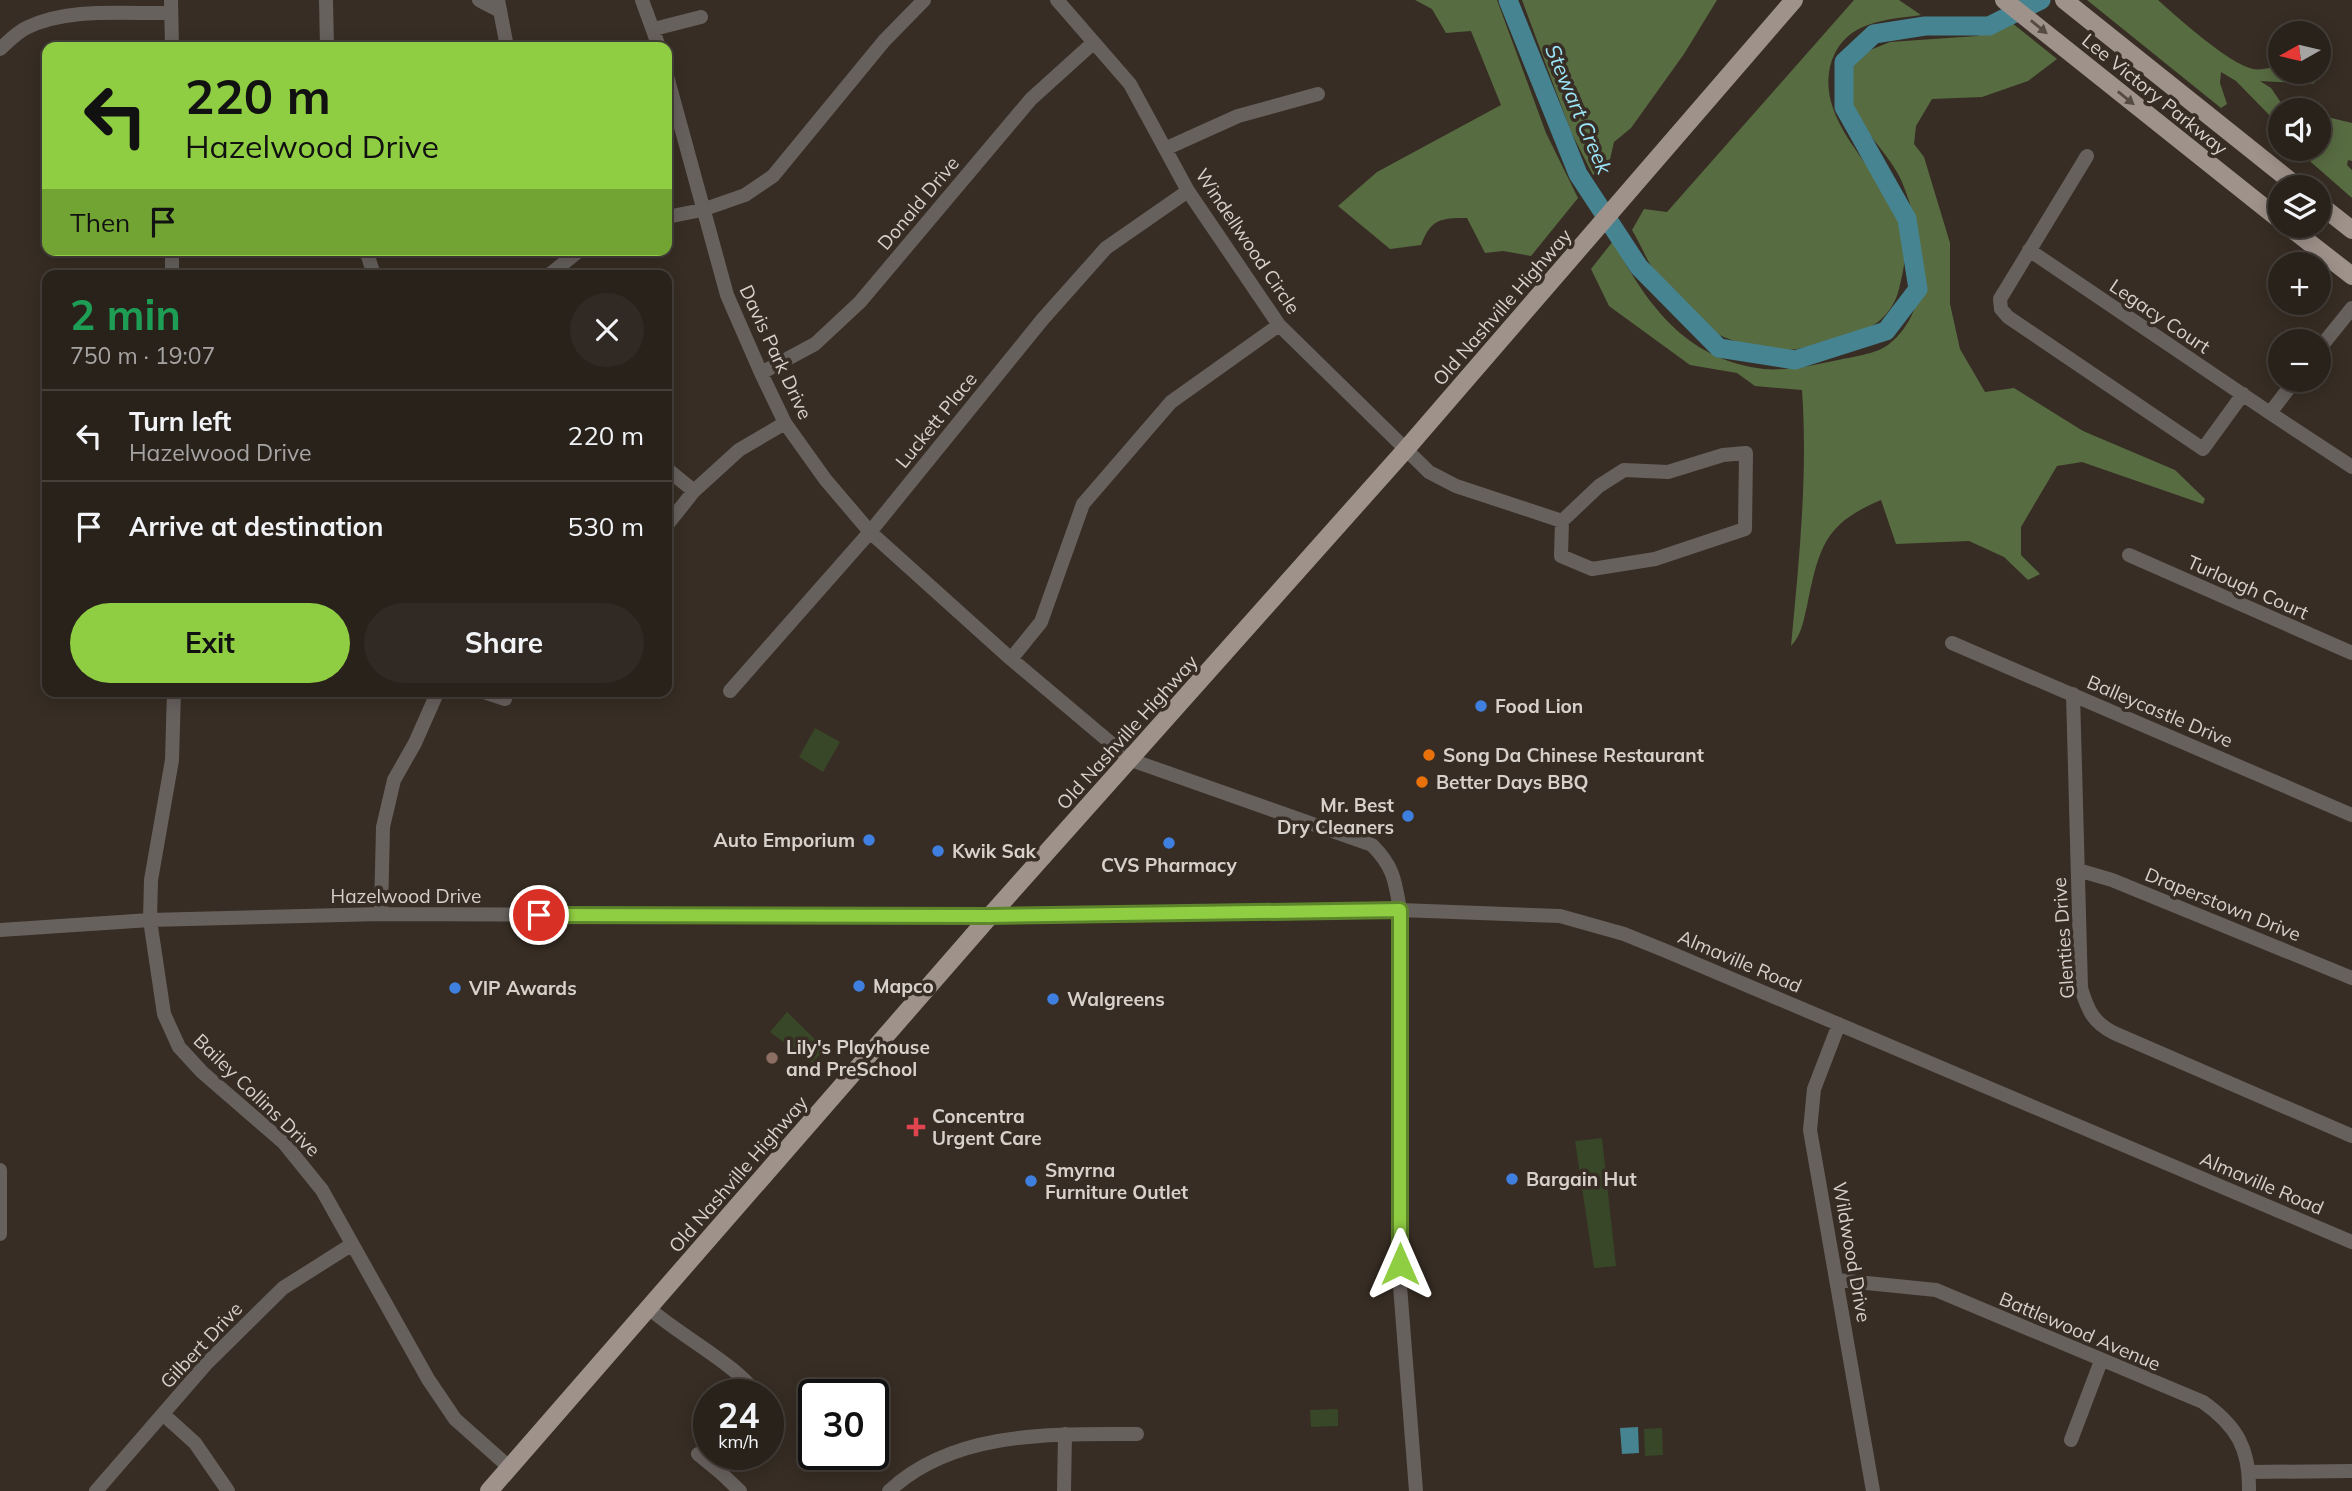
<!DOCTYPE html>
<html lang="en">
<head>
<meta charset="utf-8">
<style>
	:root { --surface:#29221b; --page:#312a24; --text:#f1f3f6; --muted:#a5a4a3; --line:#453f3a; --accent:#8fcd42 }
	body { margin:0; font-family:Mulish,sans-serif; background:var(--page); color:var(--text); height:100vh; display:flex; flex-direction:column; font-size:26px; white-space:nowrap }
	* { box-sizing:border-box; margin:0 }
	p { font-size:23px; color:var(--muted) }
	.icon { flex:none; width:38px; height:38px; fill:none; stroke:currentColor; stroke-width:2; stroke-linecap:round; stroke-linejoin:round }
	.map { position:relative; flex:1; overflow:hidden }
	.details { position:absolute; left:42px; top:270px; width:630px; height:427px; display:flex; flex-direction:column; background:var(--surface); border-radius:14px; box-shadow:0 4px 18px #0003,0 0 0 2px var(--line) }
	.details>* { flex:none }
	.banner { position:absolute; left:42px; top:42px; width:630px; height:214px; border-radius:14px; box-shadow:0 4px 18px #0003,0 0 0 2px var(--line); background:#8fcd42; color:#111; overflow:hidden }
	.needle { width:46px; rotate:262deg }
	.fabs { position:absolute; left:2268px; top:21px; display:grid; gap:14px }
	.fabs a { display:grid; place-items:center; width:63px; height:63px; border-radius:50%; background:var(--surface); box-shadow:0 4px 18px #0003,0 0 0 2px var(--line); font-size:35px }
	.speed { position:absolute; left:693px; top:1379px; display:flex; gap:14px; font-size:35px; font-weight:700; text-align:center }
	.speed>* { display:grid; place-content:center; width:91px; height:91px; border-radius:50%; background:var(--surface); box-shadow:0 4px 18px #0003,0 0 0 2px var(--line); line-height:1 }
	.speed small { font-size:18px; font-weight:400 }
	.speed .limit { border:4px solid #111; border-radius:10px; background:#fff; color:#111 }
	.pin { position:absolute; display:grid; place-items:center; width:60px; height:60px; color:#fff; margin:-30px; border:4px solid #fff; border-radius:50%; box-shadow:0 2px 7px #0007 }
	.me { position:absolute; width:77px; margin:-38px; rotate:0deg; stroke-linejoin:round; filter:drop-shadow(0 0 5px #0008) }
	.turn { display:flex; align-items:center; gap:24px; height:147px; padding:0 28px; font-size:32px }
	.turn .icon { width:91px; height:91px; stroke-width:2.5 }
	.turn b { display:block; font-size:49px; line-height:60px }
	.then { display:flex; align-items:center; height:66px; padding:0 28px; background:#0003; gap:14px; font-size:26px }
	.round { display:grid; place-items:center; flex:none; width:74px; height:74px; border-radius:37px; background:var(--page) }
	.summary { display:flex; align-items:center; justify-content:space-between; height:119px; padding:0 28px }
	h1 { font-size:42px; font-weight:700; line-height:52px; color:#1e9e55 }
	.cta { display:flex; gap:14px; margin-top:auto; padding:14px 28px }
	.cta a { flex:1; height:80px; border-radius:42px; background:var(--accent); color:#111; font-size:28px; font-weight:700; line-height:80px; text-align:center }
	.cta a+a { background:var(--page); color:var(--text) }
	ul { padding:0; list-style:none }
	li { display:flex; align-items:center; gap:21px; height:91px; padding:0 28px; border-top:2px solid var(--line) }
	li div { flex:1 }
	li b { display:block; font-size:26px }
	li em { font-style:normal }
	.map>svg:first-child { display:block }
</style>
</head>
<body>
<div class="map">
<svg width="2352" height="1491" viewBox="0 0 2352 1491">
	<rect width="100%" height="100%" fill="#372d24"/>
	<path fill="#384727" d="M815 728 840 742 823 772 799 757Z
		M787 1012 825 1049 812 1063 770 1032Z
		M1602 1138 1616 1266 1594 1268 1575 1141Z
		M1338 1409V1426L1311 1427 1310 1410Z
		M1662 1428 1663 1455 1645 1456 1644 1429Z"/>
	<path fill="#586c42" d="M1415 0H1497L1546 133 1578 198 1531 256 1503 251 1485 253 1467 218C1440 218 1431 219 1421 245L1390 249 1338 206 1377 172 1501 105 1471 31 1446 33 1432 9Z
		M1522 0H1717L1684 54 1631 128 1614 142 1608 168 1593 175 1571 132Z
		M1854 0H1899L1921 15C1887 20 1847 20 1832 60 1811 122 1886 172 1902 226 1909 247 1904 268 1899 289 1893 314 1873 330 1848 336 1823 343 1791 354 1765 350 1753 348 1740 343 1729 339 1709 334 1669 289 1655 272 1646 259 1640 243 1632 230L1644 209 1667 212Z
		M2087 0H2158C2177 17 2229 64 2253 69 2261 71 2271 66 2280 68V72H2319L2322 76 2313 84 2260 81 2271 88 2286 110H2280V126L2236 81 2221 72 2220 83 2227 104 2221 108Z
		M2012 23 2057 59 2028 81 1982 97 1932 99 1916 126 1914 144 1924 157 1950 243V304L1960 349 1985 392 2014 388 2083 431 2175 470 2205 499 2203 504 2082 462 2057 466 2021 527V555L2040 574 2028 580 2004 557 1969 541 1896 544 1881 500C1823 524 1819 549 1807 606 1803 622 1802 634 1791 646 1799 561 1808 476 1802 390L1755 386 1737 373 1690 365 1609 306 1591 269 1613 241C1647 305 1686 360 1764 369 1787 371 1815 365 1838 360 1852 357 1876 354 1888 345 1938 306 1922 231 1902 182 1894 160 1853 119 1850 102 1849 92 1850 80 1849 70L1863 53 1890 42 1977 36Z
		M2319 115 2352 123V161L2348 160 2347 165 2352 170V198L2296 149H2319Z"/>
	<path fill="#468492" d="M1638 1427 1639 1453 1622 1454 1620 1428Z"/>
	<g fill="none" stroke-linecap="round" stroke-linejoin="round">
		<path stroke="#468492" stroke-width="19" d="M1508 0 1578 174 1639 267 1719 348 1795 360 1886 331 1918 289 1907 219 1844 107V62L1874 34 1925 26H1989L2041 0"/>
		<path stroke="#67615e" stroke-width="14" d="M171 0 172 47
			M326 0 327 47
			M479 0 500 11
			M498 0 507 47
			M642 0 659 47
			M1057 0 1130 84 1188 191 1279 325 1429 472 1456 486 1562 521 1561 556 1592 569 1655 559 1745 529 1746 453 1723 455 1668 472 1624 470 1599 486 1562 521
			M654 29 701 17
			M0 49C8 42 16 33 26 28 68 7 125 14 171 13
			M667 76 727 295 761 373 785 423 825 479 870 532 1011 659 1131 760 1372 845C1394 867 1395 881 1400 910V1286L1416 1491
			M1167 148 1238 116 1318 94
			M2087 156 2000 299 2001 309 2008 317 2203 449 2243 394
			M667 217 702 210 745 195 773 176 884 41 924 0
			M172 250V275
			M366 250 374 275
			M2029 250 2270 413
			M549 275 580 250
			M2319 349 2352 308
			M761 373 815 344 860 302 1031 99 1093 43
			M2295 380 2270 413 2352 467
			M667 469 694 491
			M667 525 694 491 739 450 785 423
			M2129 555 2352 653
			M1952 643 2352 815
			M1011 659 1041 622 1083 504 1171 402 1279 325
			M174 691 172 760 151 880 150 920 164 1014 179 1047 202 1072 284 1143 322 1190 428 1379 455 1419 510 1468
			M481 691 505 699
			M730 691 870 532 1042 320 1106 248 1188 191
			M2073 694 2081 988C2088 1011 2093 1022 2114 1033L2352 1136
			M2078 870 2112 880 2352 978
			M381 914 383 827 394 780 415 743 438 691
			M0 930 150 920 381 914 990 916 1400 910 1560 916 1624 934 1666 951 2352 1242
			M1839 1024 1814 1089 1810 1130 1873 1491
			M0 1170V1234
			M1837 1280 1936 1290 2203 1402C2237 1426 2250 1449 2249 1491
			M649 1308C674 1332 744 1369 756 1395
			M164 1415 195 1443 228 1491
			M2071 1440 2101 1361
			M698 1454 720 1472 735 1454
			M720 1472 740 1491
			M2249 1472 2352 1471
			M96 1491 207 1363 283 1288 351 1245
			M889 1491C954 1430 1053 1434 1137 1434
			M1064 1491 1065 1434"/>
		<path stroke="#9f928b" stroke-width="18" d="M2004 0 2280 220
			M2064 0 2298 187
			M2319 204 2352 230
			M2288 226 2352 276
			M489 1491 990 916 1407 448 1794 0"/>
	</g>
	<defs><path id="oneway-solid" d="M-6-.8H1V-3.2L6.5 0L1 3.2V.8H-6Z" transform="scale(1.75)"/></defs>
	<g fill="#564b43">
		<use href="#oneway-solid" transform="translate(2039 27) rotate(39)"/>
		<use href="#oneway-solid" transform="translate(2126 98) rotate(39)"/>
	</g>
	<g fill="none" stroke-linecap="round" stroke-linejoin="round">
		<defs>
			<path id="route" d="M539 915 990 916 1400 910V1264"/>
		</defs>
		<use href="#route" stroke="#5d852b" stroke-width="18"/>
		<use href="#route" stroke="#8fcd42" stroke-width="12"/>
	</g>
	<g fill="#3f7fe0" stroke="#372d24" stroke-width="2.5">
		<circle cx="1481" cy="706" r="7"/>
		<circle cx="1408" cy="816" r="7"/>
		<circle cx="869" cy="840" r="7"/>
		<circle cx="1169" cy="843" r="7"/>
		<circle cx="938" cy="851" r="7"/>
		<circle cx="859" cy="986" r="7"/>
		<circle cx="455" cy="988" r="7"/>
		<circle cx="1053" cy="999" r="7"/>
		<circle cx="1512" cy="1179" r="7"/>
		<circle cx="1031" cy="1181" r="7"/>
	</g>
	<g fill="#e8710a" stroke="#372d24" stroke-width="2.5">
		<circle cx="1429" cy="755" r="7"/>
		<circle cx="1422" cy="782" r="7"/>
	</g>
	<circle fill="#8d6e63" stroke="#372d24" stroke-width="2.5" cx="772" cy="1058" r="7"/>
	<path fill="#e0444e" stroke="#372d24" stroke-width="2.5" d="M912.5 1116.5h7v7h7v7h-7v7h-7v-7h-7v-7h7z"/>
	<g text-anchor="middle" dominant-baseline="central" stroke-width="7" stroke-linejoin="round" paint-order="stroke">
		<g font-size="19" fill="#d8d1cb" stroke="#372d24">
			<text transform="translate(2155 94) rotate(39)">Lee Victory Parkway</text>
			<text transform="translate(918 203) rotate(-50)">Donald Drive</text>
			<text transform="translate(1248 241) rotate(56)">Windellwood Circle</text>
			<text transform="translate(1502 307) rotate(-49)">Old Nashville Highway</text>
			<text transform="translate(2160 316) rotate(34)">Legacy Court</text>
			<text transform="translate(776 352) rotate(65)">Davis Park Drive</text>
			<text transform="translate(936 420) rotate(-51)">Luckett Place</text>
			<text transform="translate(2248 587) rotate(24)">Turlough Court</text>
			<text transform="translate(2160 711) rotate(23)">Balleycastle Drive</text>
			<text transform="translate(1127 732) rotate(-48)">Old Nashville Highway</text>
			<text x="406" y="896">Hazelwood Drive</text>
			<text transform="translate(2223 904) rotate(22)">Draperstown Drive</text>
			<text transform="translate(2063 938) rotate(-94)">Glenties Drive</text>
			<text transform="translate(1740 961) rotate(23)">Almaville Road</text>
			<text transform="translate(257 1095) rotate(44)">Bailey Collins Drive</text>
			<text transform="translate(738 1174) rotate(-49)">Old Nashville Highway</text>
			<text transform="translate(2262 1183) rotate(23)">Almaville Road</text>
			<text transform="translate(1852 1252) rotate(80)">Wildwood Drive</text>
			<text transform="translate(2080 1331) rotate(23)">Battlewood Avenue</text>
			<text transform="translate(201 1345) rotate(-47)">Gilbert Drive</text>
		</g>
		<g font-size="19" font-weight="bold" fill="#d8d1cb" stroke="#372d24" text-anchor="start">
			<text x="1495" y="706">Food Lion</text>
			<text x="1443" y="755">Song Da Chinese Restaurant</text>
			<text x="1436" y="782">Better Days BBQ</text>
			<text x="1394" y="805" text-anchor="end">Mr. Best<tspan x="1394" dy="22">Dry Cleaners</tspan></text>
			<text x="855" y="840" text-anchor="end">Auto Emporium</text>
			<text x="952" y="851">Kwik Sak</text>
			<text x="1169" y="865" text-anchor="middle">CVS Pharmacy</text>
			<text x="873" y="986">Mapco</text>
			<text x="469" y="988">VIP Awards</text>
			<text x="1067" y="999">Walgreens</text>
			<text x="786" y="1047">Lily's Playhouse<tspan x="786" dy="22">and PreSchool</tspan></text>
			<text x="932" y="1116">Concentra<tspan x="932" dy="22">Urgent Care</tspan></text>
			<text x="1045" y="1170">Smyrna<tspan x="1045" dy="22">Furniture Outlet</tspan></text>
			<text x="1526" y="1179">Bargain Hut</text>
		</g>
		<g font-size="21" font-style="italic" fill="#9ce6f9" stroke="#372d24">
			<text transform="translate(1579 109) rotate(67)">Stewart Creek</text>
		</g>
	</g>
</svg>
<div class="fabs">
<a><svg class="needle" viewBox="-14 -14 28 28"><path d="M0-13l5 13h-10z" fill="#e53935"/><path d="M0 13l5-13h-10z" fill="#a5a4a3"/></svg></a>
<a><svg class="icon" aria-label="sound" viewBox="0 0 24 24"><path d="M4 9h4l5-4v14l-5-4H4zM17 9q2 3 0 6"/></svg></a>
<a><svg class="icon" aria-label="layers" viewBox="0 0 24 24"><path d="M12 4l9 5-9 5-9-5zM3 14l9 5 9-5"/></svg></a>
<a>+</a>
<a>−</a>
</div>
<div class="speed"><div>24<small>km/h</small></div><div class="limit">30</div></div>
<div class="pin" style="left:539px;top:915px;background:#d93025"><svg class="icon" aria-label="arrive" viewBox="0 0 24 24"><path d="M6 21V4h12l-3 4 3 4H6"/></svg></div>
<svg class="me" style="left:1400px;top:1264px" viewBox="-20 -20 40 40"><path d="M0-17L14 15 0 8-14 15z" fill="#8fcd42" stroke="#fff" stroke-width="4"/></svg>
<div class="banner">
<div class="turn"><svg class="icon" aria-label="left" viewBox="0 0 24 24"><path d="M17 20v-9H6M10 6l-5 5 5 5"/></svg><div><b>220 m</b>Hazelwood Drive</div></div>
<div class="then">Then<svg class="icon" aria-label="arrive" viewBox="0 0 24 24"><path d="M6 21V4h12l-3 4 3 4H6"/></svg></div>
</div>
<section class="details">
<div class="summary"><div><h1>2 min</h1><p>750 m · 19:07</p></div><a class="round"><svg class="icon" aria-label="close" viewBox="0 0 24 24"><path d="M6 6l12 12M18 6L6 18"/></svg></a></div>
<ul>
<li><svg class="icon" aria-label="left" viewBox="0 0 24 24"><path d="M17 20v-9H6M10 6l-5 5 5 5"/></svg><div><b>Turn left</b><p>Hazelwood Drive</p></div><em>220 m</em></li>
<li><svg class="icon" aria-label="arrive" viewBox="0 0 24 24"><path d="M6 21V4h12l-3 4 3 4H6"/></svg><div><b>Arrive at destination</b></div><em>530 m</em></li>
</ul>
<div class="cta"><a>Exit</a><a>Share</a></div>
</section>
</div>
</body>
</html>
